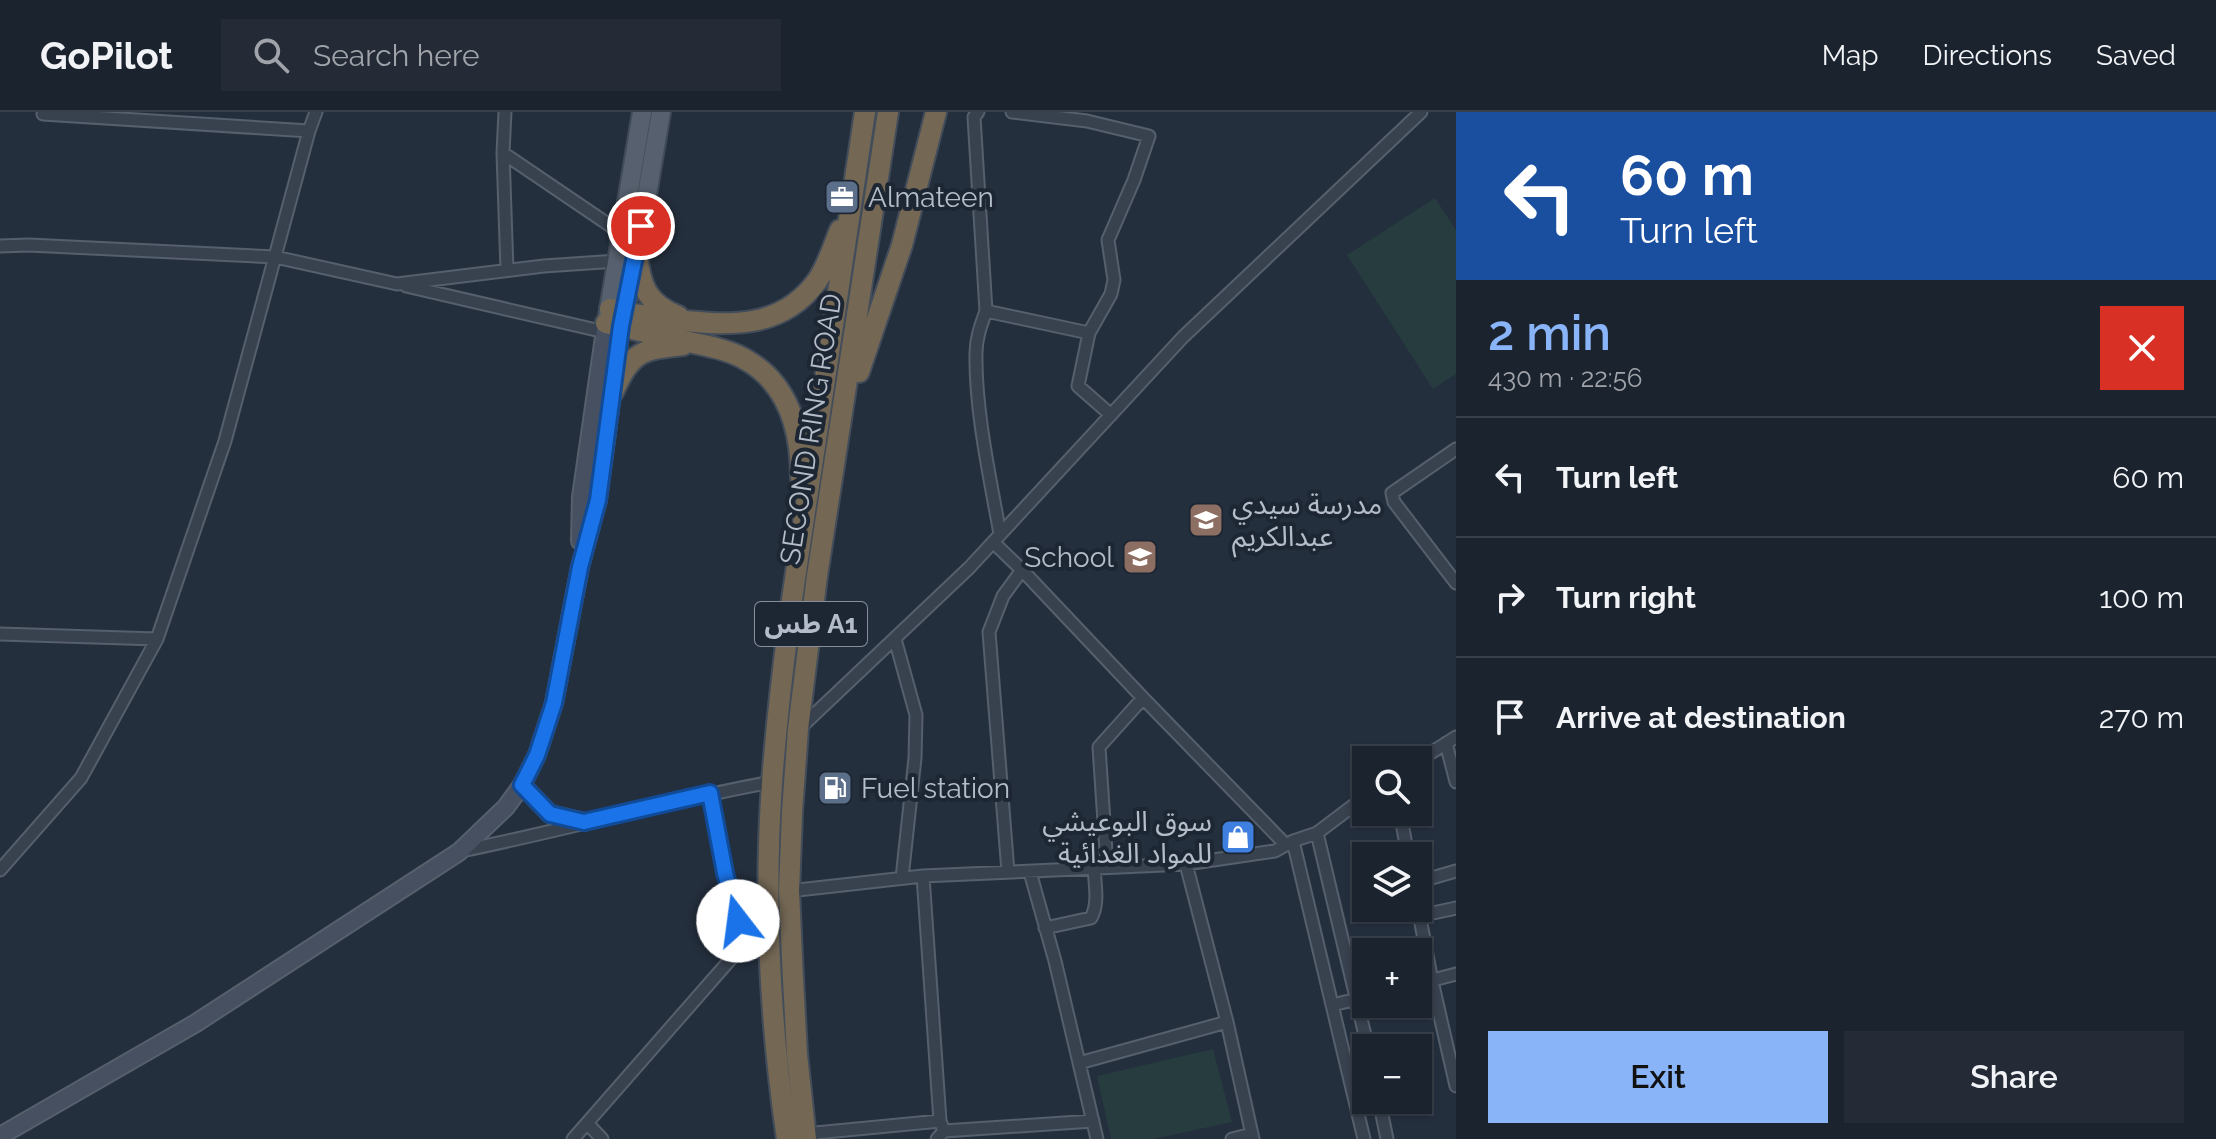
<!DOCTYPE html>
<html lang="en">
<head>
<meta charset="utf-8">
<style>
	:root { --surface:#1b232e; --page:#242b36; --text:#f1f3f6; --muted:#a0a4aa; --line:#39404a; --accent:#8ab4f8 }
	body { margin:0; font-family:Raleway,"Noto Sans Arabic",sans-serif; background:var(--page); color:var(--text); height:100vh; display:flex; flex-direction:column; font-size:30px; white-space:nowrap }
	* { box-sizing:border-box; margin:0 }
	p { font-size:26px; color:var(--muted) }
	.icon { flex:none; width:44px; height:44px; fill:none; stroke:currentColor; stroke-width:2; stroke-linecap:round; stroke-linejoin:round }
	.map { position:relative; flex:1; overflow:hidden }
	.drawer { display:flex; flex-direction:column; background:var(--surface); width:760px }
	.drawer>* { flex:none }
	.top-card { background:#1a4fa0; color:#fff; overflow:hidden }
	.fabs { position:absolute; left:1352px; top:634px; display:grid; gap:16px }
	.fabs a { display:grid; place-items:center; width:80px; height:80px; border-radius:0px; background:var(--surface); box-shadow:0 2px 6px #0004,0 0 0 2px var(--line); font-size:40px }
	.pin { position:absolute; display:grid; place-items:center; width:68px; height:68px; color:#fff; margin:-34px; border:4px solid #fff; border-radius:50%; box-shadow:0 2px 8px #0007 }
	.me { position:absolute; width:88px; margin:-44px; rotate:345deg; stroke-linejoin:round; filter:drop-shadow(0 0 6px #0008) }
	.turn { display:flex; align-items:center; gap:28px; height:168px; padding:0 32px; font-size:36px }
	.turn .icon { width:104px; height:104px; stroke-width:2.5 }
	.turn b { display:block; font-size:56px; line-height:68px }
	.round { display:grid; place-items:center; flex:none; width:84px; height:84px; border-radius:0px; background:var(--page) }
	.summary { display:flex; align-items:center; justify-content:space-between; height:136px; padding:0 32px }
	h1 { font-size:48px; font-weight:600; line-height:60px; color:var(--accent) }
	.primary-button { display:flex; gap:16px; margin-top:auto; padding:16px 32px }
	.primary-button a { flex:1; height:92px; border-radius:0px; background:var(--accent); color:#111; font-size:32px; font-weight:600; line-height:92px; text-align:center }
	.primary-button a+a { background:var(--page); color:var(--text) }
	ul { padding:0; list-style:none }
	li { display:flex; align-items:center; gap:24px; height:120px; padding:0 32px; border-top:2px solid var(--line) }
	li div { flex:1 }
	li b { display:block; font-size:30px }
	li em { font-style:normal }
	header { display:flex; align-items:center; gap:48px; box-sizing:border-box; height:112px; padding:0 40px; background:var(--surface); border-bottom:2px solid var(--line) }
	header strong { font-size:38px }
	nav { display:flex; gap:44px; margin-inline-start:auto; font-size:28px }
	.search { width:560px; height:72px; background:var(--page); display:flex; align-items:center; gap:20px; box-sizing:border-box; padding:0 28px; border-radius:0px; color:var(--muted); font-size:30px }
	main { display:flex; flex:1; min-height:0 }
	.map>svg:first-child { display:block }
</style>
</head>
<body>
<header>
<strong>GoPilot</strong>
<div class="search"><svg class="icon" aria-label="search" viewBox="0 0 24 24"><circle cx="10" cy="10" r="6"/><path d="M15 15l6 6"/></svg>Search here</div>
<nav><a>Map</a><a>Directions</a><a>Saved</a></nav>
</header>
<main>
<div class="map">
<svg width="1456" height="1027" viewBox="0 0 1456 1027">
	<rect width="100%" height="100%" fill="#242f3e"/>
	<path fill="#263c3f" d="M1435 86 1456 118V262L1433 277 1347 143Z
		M1213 937 1232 1010 1153 1027H1111L1097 964Z"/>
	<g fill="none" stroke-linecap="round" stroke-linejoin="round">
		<defs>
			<path id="street" d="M505 0 503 41 507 158
				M978 0 974 5 986 199C981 213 976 226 976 241 975 298 990 366 1000 422
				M1012 0 1087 9 1149 24 1134 68 1108 128 1114 168 1111 182 1089 221
				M43 2 309 19
				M503 41 621 121
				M0 134 29 133 275 145 397 172 544 154 617 149
				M406 174 605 220
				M986 199 1089 221 1078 274 1111 303
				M1456 337 1392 381 1394 390 1456 471
				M993 430 1022 458 1143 586 1286 733
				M0 522 157 527
				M895 527 916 603 915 646 902 766
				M800 616 969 456 1183 225 1421 0
				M1446 631 1456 670
				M1418 649 1456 625
				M710 681 725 761 745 833
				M1400 700 1408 744
				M1317 721 1368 936
				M1293 729 1364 1027
				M461 739C565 718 667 689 772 670
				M1186 752 1227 910 1253 1027
				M1107 755 1099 635 1143 586
				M0 758 81 666 157 527 225 329 309 19 316 0
				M1008 760 989 520 1003 484 1022 458
				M1030 760 1055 849 1097 1027
				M923 764 940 1009 944 1019
				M1418 770 1456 759
				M789 779 923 764 1186 752 1254 742 1275 739 1293 729 1317 721 1366 684
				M1418 796 1432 869 1456 974
				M1419 804 1456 796
				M1045 816 1091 806C1099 792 1095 773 1094 756
				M1418 872 1456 862
				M1332 893 1366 885
				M1079 951 1227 910
				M1379 988 1387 1027
				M587 1011 602 1027
				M805 1022 940 1009
				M573 1027 736 841 769 812
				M937 1027 944 1019 1093 1009
				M1232 1027 1252 1022"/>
			<path id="secondary" d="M580 429 581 385 606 211
				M522 673 550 702 584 710
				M0 1024 196 911 459 740 506 695 522 673 537 643 554 591 580 455 598 388 621 214"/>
			<path id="primary" d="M607 210 642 0
				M622 212 637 142 661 0"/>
			<path id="highway" d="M637 142C640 173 647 192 678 204
				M610 197C632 203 654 205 677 208 730 214 782 217 817 169 827 155 833 135 840 118
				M606 211C632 217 658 223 684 229 706 234 729 237 748 249 790 274 801 321 801 366
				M859 260 902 133 936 0
				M613 280C632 240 639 238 683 233
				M787 1027C770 911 764 788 772 671 780 560 797 451 814 341 831 227 848 114 865 0
				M806 1027 797 942 793 867 789 779 792 700 798 617 817 464 888 0"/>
		</defs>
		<use href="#street" stroke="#565f6c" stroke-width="15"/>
		<use href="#secondary" stroke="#565f6c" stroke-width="20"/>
		<use href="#primary" stroke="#414a57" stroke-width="22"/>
		<use href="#highway" stroke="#434c59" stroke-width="24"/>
		<use href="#street" stroke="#38414e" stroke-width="11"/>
		<use href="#secondary" stroke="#465061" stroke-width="16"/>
		<use href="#primary" stroke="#56606e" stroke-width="18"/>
		<use href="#highway" stroke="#746855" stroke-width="20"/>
	</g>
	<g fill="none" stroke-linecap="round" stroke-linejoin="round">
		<defs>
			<path id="route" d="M641 114 621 214 598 388 580 455 554 591 537 643 522 673 550 702 584 710 710 681 725 761 738 809"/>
		</defs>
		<use href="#route" stroke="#114b97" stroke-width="20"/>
		<use href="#route" stroke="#1a73e8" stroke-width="14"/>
	</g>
	<defs>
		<symbol id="office-square" viewBox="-11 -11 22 22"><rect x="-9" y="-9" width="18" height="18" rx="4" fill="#5c6f8a" stroke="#1d2633"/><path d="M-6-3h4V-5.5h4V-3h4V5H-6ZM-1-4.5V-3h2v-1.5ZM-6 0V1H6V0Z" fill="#fff"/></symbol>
		<symbol id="school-square" viewBox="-11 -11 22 22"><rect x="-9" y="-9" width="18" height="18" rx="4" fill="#8d6e63" stroke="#1d2633"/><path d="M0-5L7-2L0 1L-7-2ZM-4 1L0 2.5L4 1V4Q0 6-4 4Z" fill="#fff"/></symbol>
		<symbol id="fuel-square" viewBox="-11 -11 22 22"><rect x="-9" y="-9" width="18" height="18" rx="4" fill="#5c6f8a" stroke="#1d2633"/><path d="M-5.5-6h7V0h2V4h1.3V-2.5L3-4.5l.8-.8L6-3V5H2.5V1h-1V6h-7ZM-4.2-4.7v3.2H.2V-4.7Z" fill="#fff"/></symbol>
		<symbol id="shop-square" viewBox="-11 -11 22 22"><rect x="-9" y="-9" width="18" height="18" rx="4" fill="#3f7fe0" stroke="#1d2633"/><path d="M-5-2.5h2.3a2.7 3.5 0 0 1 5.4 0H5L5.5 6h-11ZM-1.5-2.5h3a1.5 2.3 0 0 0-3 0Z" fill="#fff"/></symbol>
	</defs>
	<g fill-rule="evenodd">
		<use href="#office-square" x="822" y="65" width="40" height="40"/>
		<use href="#school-square" x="1186" y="388" width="40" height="40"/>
		<use href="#school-square" x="1120" y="425" width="40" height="40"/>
		<use href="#fuel-square" x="815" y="656" width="40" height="40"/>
		<use href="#shop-square" x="1218" y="705" width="40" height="40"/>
	</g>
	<g text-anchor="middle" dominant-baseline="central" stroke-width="8" stroke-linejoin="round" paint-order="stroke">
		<rect fill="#1d2633" stroke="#878f9c" stroke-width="2" x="755" y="490" width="112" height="44" rx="6"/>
		<g font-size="26" font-weight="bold" fill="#b4bcc9">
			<text x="811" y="512">طس A1</text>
		</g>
		<g font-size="28" fill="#b4bcc9" stroke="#1d2633" text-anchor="start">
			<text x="868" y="85">Almateen</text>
			<text x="1232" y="392">مدرسة سيدي<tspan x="1232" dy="32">عبدالكريم</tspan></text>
			<text x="1114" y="445" text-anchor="end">School</text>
			<text x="861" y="676">Fuel station</text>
			<text x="1212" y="709" text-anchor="end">سوق البوعيشي<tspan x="1212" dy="32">للمواد الغدائية</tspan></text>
		</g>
		<g font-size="28" fill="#b4bcc9" stroke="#1d2633">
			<text transform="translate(811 317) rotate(-81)">SECOND RING ROAD</text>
		</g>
	</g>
</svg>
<div class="fabs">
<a><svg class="icon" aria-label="search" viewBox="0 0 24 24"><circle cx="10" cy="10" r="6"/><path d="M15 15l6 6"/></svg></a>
<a><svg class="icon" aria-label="layers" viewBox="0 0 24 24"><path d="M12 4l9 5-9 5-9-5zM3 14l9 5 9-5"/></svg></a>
<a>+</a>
<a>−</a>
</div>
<div class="pin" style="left:641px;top:114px;background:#d93025"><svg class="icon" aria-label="arrive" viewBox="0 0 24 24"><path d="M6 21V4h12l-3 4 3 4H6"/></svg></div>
<svg class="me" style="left:738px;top:809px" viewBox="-20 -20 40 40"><circle r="19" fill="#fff"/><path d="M0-13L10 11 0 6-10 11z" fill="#1a73e8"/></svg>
</div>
<section class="drawer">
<div class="top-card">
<div class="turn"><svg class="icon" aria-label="left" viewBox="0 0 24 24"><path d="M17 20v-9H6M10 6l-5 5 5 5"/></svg><div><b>60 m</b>Turn left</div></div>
</div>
<div class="summary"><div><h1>2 min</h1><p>430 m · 22:56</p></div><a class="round" style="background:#d93025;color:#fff"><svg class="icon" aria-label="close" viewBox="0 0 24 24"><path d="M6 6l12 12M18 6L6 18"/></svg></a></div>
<ul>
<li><svg class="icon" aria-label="left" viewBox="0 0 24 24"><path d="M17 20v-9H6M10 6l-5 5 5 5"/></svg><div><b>Turn left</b></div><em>60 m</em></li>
<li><svg class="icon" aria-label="right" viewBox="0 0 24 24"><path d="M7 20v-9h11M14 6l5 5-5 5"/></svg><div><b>Turn right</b></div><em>100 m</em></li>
<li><svg class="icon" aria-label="arrive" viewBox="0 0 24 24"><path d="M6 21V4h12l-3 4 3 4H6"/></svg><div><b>Arrive at destination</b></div><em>270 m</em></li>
</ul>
<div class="primary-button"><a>Exit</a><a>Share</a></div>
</section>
</main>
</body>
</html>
